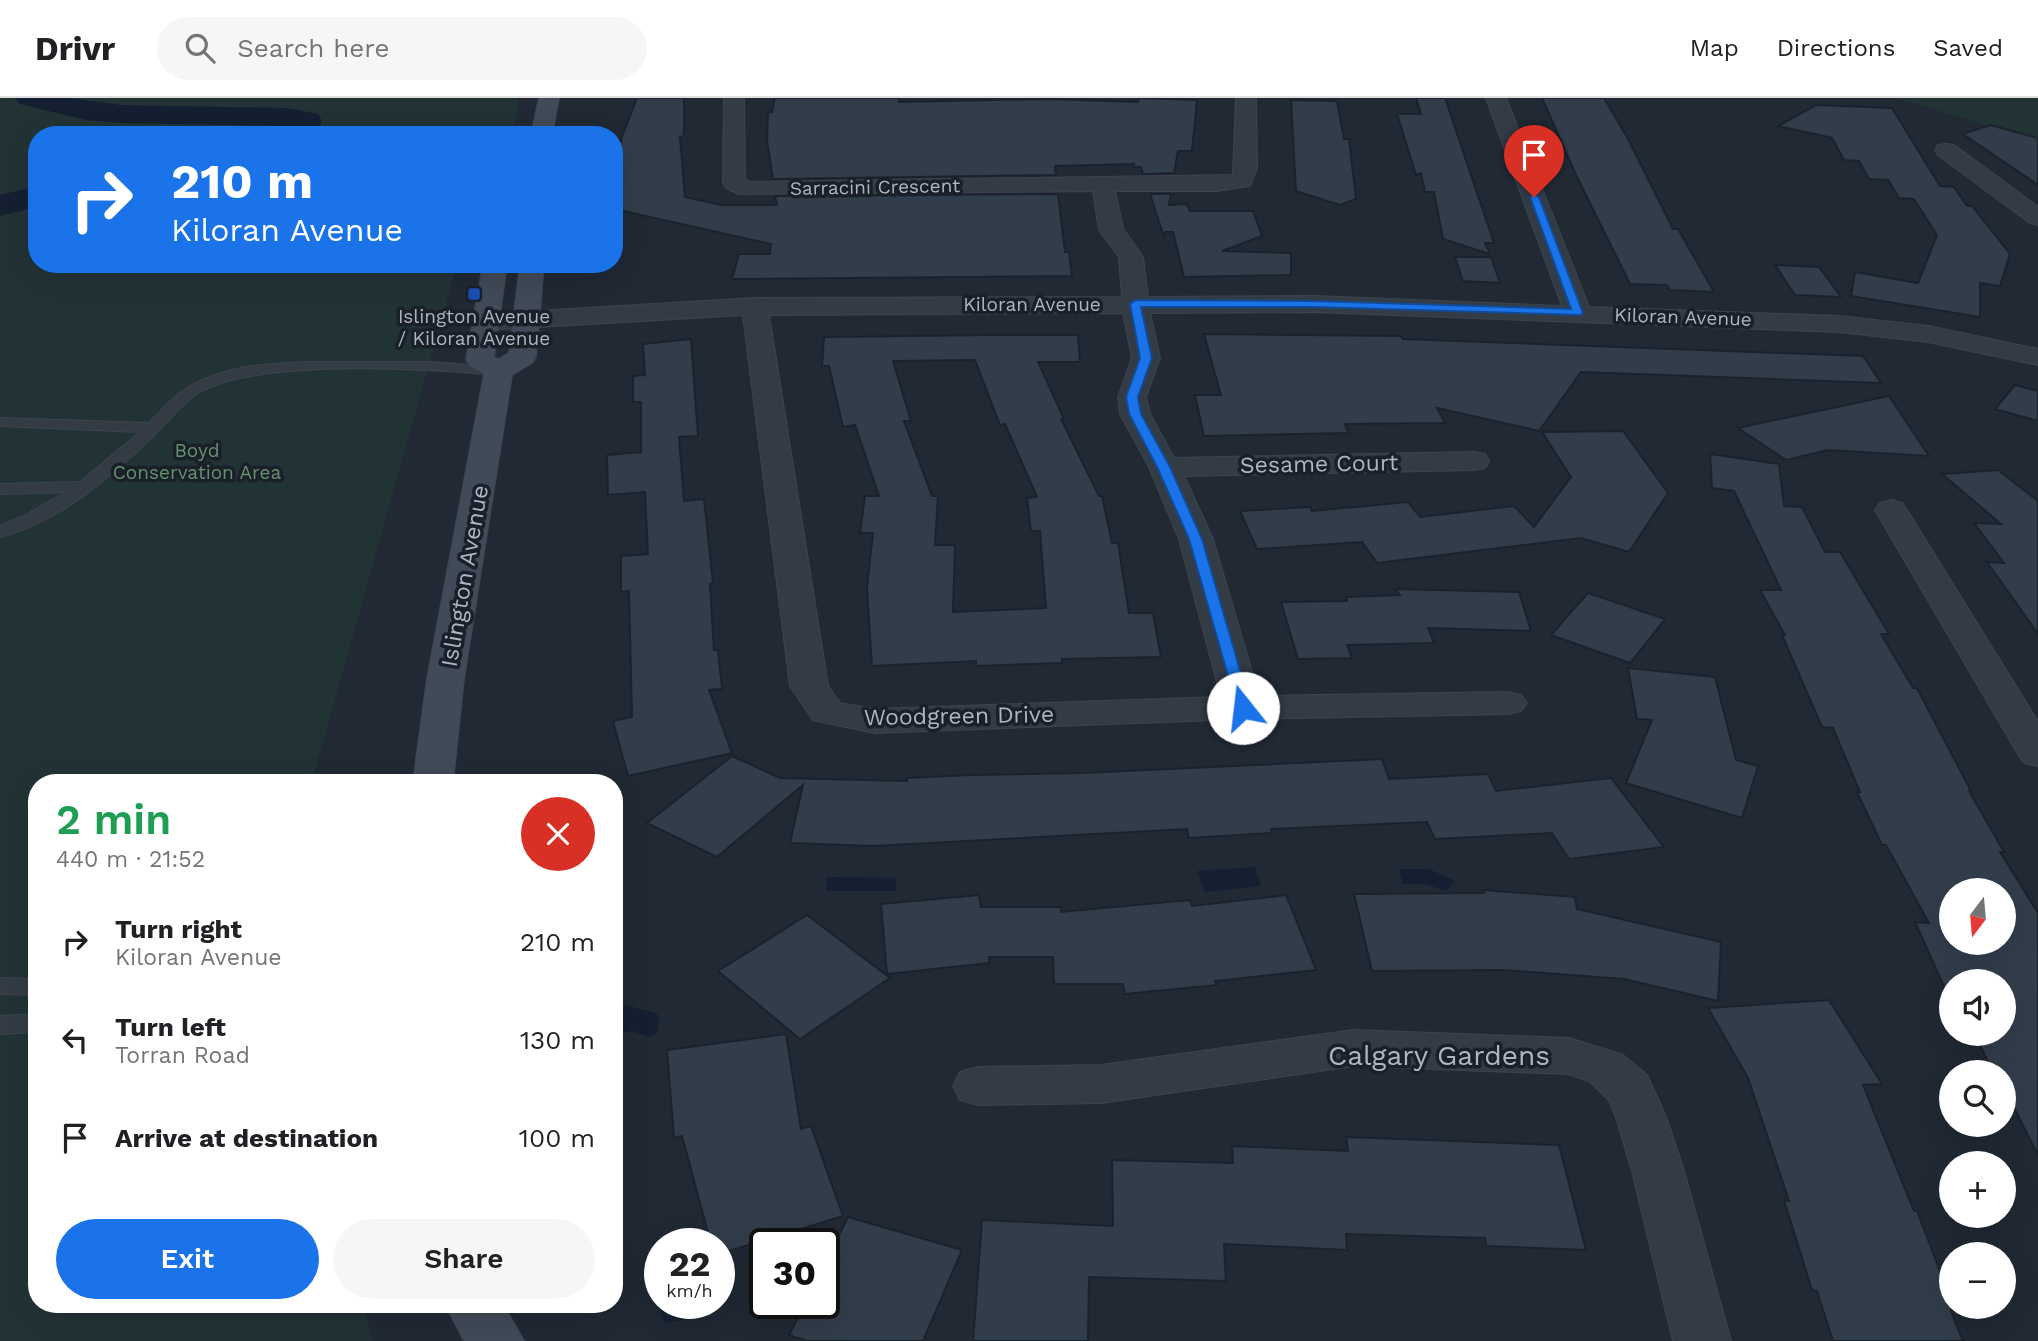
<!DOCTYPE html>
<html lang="en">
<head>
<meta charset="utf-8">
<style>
	:root { --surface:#fff; --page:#f6f6f6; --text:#202124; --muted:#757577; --line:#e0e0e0; --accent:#1a73e8 }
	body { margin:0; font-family:"Work Sans",sans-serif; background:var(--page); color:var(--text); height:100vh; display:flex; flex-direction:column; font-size:26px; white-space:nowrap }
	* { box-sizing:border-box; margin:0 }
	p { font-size:23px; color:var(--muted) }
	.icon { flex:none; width:38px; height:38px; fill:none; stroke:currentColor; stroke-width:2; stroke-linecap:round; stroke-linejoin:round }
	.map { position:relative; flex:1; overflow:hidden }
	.sheet { position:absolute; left:28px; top:676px; width:595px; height:539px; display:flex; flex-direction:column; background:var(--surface); border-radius:28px; box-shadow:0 7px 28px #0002 }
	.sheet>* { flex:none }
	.hud { position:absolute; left:28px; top:28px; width:595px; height:147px; border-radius:28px; box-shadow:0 7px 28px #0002; background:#1a73e8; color:#fff; overflow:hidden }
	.needle { width:46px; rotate:196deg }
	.fabs { position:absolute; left:1939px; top:780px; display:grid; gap:14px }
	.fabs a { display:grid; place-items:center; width:77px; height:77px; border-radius:50%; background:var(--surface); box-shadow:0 7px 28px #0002; font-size:35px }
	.speed { position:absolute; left:644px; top:1130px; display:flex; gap:14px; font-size:35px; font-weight:700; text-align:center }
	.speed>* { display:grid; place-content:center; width:91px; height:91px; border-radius:50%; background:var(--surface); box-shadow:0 7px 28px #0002; line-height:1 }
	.speed small { font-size:18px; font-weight:400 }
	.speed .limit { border:4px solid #111; border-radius:10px; background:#fff; color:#111 }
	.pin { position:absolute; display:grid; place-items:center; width:60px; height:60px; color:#fff; margin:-72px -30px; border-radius:50% 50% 50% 0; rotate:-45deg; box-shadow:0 0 7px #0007 }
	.pin .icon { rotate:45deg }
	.me { position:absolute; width:77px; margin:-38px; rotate:344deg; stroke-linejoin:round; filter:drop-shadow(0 0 5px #0008) }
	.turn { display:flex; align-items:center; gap:24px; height:147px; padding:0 28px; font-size:32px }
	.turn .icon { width:91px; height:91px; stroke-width:2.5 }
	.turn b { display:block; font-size:49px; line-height:60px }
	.round { display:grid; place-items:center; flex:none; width:74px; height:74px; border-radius:37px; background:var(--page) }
	.headline { display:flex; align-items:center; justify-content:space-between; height:119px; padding:0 28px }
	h1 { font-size:42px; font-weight:600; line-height:52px; color:#1e9e55 }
	.button { display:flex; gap:14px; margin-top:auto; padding:14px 28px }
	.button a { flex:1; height:80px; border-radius:42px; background:var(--accent); color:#fff; font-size:28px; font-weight:600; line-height:80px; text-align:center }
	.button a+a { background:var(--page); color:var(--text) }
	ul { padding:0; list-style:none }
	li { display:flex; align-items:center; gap:21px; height:98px; padding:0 28px }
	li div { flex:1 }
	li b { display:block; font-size:26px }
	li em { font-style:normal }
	header { display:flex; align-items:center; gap:42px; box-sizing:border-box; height:98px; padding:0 35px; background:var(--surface); border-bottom:2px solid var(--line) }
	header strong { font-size:33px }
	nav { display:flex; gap:38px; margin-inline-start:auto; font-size:24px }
	.search { width:490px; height:63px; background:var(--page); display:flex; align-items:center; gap:18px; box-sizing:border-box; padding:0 24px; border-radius:38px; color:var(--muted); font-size:26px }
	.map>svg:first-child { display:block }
</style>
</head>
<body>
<header>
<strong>Drivr</strong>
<div class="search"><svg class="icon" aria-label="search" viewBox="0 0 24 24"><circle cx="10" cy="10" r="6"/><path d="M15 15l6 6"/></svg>Search here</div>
<nav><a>Map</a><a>Directions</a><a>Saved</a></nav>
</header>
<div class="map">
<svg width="2038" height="1243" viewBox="0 0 2038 1243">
	<rect width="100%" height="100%" fill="#202934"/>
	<path fill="#223336" d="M0 0H517L518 11 511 37H37V166H457L312 684H37V1206H363L372 1243H0Z
		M1896 0H2038V43Z"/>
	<path fill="#142031" d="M1255 769 1261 788 1205 794 1197 773Z
		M1399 771H1429L1455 783 1446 793 1425 786H1403Z
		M827 779 896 780V793H826Z
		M621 906 656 915 660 921 657 930 659 933 650 939 630 933 614 937V907Z
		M660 1155V1206H709L710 1209 700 1212 693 1220 664 1225 646 1161Z"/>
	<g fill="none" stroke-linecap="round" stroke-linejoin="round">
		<path fill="#142031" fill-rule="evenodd" d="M15 0H69L121 7 286 10 318 16 322 23 314 37H275L285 28 121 25 86 22 20 6Z
			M37 88V109L0 118V97Z"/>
	</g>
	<path fill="#323d4b" stroke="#1b222c" stroke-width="2" fill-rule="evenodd" d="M637 0H684V38L680 39 685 99 721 107H777L775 98 1058 96 1065 154H1069L1072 178 732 181 739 156H770L771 146 619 112 621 41Z
		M775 0H899V4L1047 1 1138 4 1139 0 1197 2 1192 53H1178L1174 75 1143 76 1141 69H1133L1134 66 1055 68 1056 77 773 81 767 43 768 14H772Z
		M1416 0H1445L1494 145H1485L1490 156 1443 141 1434 94H1425L1421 75 1416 77 1397 16H1421Z
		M1542 0H1604L1627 39 1673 131H1678L1714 194 1670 192 1667 187 1630 186 1577 79Z
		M1291 2 1337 3 1344 41H1349L1356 101 1340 107 1296 93Z
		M1816 7 1892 10 1940 88 1954 89 1967 108H1972L2010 156 2000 188 1980 185V219L1851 198 1855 174 1918 185 1937 137 1914 101 1899 100 1888 82 1869 81 1859 63 1844 62 1832 40 1778 28Z
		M1990 27 2038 40V87L1963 36Z
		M1150 96H1171L1169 107 1187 106 1190 113H1253L1262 138 1222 153 1291 155V177L1184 179 1173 134H1165L1164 139Z
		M1455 159H1491L1500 185 1463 183Z
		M1775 167 1819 169 1841 199 1795 197Z
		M1204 236 1401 238 1403 241 1863 258 1881 285 1581 274 1539 333 1437 310 1445 325 1345 326 1348 335 1204 338 1195 297H1221Z
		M991 237H1078L1080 264H1038L1064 321H1061L1099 398H1102L1112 445H1118L1129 515H1153L1161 559 1062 561V565L976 568V563L872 568 867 490 873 435H860L865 398H879L855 327 843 329 829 268H822L824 239ZM975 262 1000 327 1005 326 1037 399 1027 400 1031 433H1040L1046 510 953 514 955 447H935L938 398H932L904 323H911L893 263Z
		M691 241 698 338 679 339 684 403 704 401 713 485 710 486 714 552H718L722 591 709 592 732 655 628 678 613 623 632 619 629 493 621 494V458L648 456 645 394 608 397 607 357 641 354V304H633V278L645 277 643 246Z
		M2015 287 2038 293V323L1995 311Z
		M1889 298 1929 358 1828 352 1786 362 1738 330Z
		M1623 333 1668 395 1629 454 1581 440 1377 465 1362 444 1257 451 1240 413 1310 409 1312 413 1408 404 1420 419 1514 408 1534 429 1571 379 1542 334Z
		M1710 356 1779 366 1784 408 1802 409 1825 454H1840L1889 536H1881L1913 590H1917L1971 693H1969L2004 754H2000L2038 815V1057L2004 990V975H1993L1975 936H2004V884H1951V904L1915 824 1929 825 1886 747H1882L1857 694H1860L1833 630 1822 629 1782 537H1785L1760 492H1781L1734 393 1712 390ZM1951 793H2004V845H1951Z
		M1998 372 2038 403V536L1987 464 2004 465 1974 425 2001 426 1942 376Z
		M1395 491 1519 494 1531 533 1428 530 1434 545 1347 547 1352 560 1298 561 1281 504 1347 503 1346 499 1400 497Z
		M1588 495 1665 521 1630 565 1551 537Z
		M1628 570 1715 579 1736 662 1758 668 1742 720 1626 685 1652 622 1637 621Z
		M732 658 780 680 907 683V680L970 677 1083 675 1382 661 1389 681 1488 676 1496 693 1611 680 1664 749 1569 761 1552 735 1435 741 1427 724 1271 731 1272 735 1189 740 1187 731 873 748 790 745 803 687 717 759 647 725Z
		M1483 792 1575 799 1577 811 1721 844 1718 903 1624 881 1503 872 1372 873 1354 796 1484 795Z
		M979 797 981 809H1061V814L1190 802 1192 808 1286 797 1316 872 1215 883 1217 887 1125 896 1123 886H1054L1053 859H989V865L887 876 881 806Z
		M807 817 890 880 800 941 718 873Z
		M1829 902 1882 986 1863 987 1914 1113H1917L1951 1202V1213L1963 1243H1833L1817 1193 1812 1192 1784 1102 1789 1103 1748 980 1708 910Z
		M786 936 801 1031 811 1028 843 1118 719 1156V1146H711L682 1038 674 1040 667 952Z
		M1346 1039 1559 1047 1586 1152 1486 1148 1485 1140 1346 1136 1347 1152 1224 1146 1226 1183 1089 1179 1088 1243H973L982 1122 1113 1128 1112 1062 1233 1065 1232 1048 1348 1053Z
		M848 1119 962 1152 923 1243H807L789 1237 805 1206H824V1167Z"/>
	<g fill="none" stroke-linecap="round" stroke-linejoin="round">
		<defs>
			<path id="lane" d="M315 264H429L499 269 506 273 499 277C432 271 242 258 191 300 176 312 164 328 150 341 108 381 57 425 0 439V428L22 419 66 394 0 396V386L80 384 140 334 0 328V320L149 325C160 315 171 300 184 292 222 267 271 265 315 264Z
				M0 880 37 881V897L0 896Z
				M37 916V934L0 936V918Z"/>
			<path id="street" d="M724 0H744L745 82 751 84 1233 77 1236 0H1256L1257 70 1250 88 1216 93H1115L1123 131 1143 159 1148 199 1314 198 1562 208 1486 0H1506L1589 209 1839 218 1928 228 2038 251V267L1928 244 1839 234 1314 214 1150 215 1160 260 1146 299 1150 316 1174 360 1474 354 1485 356 1489 363 1485 370 1474 372 1184 378 1213 441 1259 598 1508 594 1521 597 1527 605 1521 613 1508 616 1243 621 874 635 813 622 790 588 743 217 485 232 476 230 472 224 476 218 485 216 755 200 1122 199 1119 159 1099 132 1093 93 739 96 726 90 723 85ZM1123 215 1132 260 1118 299 1120 316 1149 369 1179 441 1221 599 874 611 840 605 828 588 769 217Z
				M1946 46 1954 47 2038 109V127L2030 125 1938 57 1935 52 1938 47Z
				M1891 402 1902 405 1907 412 2038 624V668L2024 665 2018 656 1875 412 1880 405Z
				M1354 932 1569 940 1623 957 1647 977 1666 1019 1684 1073 1731 1243H1673L1632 1073 1616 1019 1609 1002 1589 983 1568 976 1354 968 1101 1005 978 1007 960 1002 953 988 960 974 978 969 1101 967Z"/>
			<path id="secondary" d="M539 0H559L552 37H531Z
				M483 166H507L494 259 499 261 509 255 520 166H544L536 259 532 265 512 277 464 581 453 684H413L427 581 484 276 470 268 466 262Z
				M445 1206H503L524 1243H464Z"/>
		</defs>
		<use href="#lane" stroke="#3d444f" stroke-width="2"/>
		<use href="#street" stroke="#3d444f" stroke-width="2"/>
		<use href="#secondary" stroke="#3d444f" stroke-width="2"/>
		<use href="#lane" fill="#333b45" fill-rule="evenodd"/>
		<use href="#street" fill="#333b45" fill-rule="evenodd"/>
		<use href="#secondary" fill="#414a58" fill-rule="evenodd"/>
	</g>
	<path fill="#1a73e8" stroke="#114b97" stroke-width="2" d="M1534 96 1539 99 1583 215 1581 217 1314 209H1141L1152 260 1138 299 1141 316 1170 369 1202 441 1251 610 1243 615 1238 613 1189 441 1157 369 1129 316 1126 299 1140 260 1130 206 1135 202 1314 203 1571 211 1530 99Z"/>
	<rect fill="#1a4fb4" stroke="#192029" stroke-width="2.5" x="467" y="189" width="14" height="14" rx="3.5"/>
	<g text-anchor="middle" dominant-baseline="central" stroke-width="7" stroke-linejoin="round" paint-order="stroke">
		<g font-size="19" fill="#adb5c2" stroke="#192029">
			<text transform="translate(875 89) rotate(-1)">Sarracini Crescent</text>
			<text x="1032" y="206">Kiloran Avenue</text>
			<text transform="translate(1683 219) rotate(2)">Kiloran Avenue</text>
		</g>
		<g font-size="19" fill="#adb5c2" stroke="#192029">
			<text x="474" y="218">Islington Avenue<tspan x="474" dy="22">/ Kiloran Avenue</tspan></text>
		</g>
		<g font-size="19" fill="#66916f" stroke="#192029">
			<text x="197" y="352">Boyd<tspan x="197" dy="22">Conservation Area</tspan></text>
		</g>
		<g font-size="23" fill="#adb5c2" stroke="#192029">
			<text transform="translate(1319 366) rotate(-1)">Sesame Court</text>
			<text transform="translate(465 478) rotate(-80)">Islington Avenue</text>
			<text transform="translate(959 618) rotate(-1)">Woodgreen Drive</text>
		</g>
		<g font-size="28" fill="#adb5c2" stroke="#192029">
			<text x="1439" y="957">Calgary Gardens</text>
		</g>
	</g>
</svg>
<div class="fabs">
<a><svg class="needle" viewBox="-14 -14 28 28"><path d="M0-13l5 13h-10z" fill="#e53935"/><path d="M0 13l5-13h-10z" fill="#757577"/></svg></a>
<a><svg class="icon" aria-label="sound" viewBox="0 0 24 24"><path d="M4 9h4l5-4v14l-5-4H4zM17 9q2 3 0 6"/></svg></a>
<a><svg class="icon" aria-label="search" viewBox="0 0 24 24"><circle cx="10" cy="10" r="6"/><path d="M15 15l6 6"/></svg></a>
<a>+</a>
<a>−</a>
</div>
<div class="speed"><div>22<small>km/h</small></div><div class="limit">30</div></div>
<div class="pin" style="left:1534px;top:99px;background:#d93025"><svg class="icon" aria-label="arrive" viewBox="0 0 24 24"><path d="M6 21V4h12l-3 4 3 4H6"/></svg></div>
<svg class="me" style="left:1243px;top:610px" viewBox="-20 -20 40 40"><circle r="19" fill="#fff"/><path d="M0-13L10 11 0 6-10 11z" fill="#1a73e8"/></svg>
<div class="hud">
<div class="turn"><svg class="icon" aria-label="right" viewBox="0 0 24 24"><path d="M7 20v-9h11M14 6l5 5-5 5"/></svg><div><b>210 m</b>Kiloran Avenue</div></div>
</div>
<section class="sheet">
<div class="headline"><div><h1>2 min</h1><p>440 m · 21:52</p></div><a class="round" style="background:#d93025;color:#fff"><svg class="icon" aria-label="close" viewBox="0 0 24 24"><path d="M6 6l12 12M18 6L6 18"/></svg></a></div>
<ul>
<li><svg class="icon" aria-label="right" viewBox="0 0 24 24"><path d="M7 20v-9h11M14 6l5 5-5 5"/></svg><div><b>Turn right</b><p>Kiloran Avenue</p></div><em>210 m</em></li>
<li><svg class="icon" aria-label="left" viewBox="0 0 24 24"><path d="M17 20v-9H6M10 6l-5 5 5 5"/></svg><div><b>Turn left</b><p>Torran Road</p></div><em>130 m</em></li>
<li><svg class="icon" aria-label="arrive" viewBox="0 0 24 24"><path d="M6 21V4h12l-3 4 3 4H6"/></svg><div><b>Arrive at destination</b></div><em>100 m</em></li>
</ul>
<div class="button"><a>Exit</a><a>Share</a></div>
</section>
</div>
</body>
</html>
